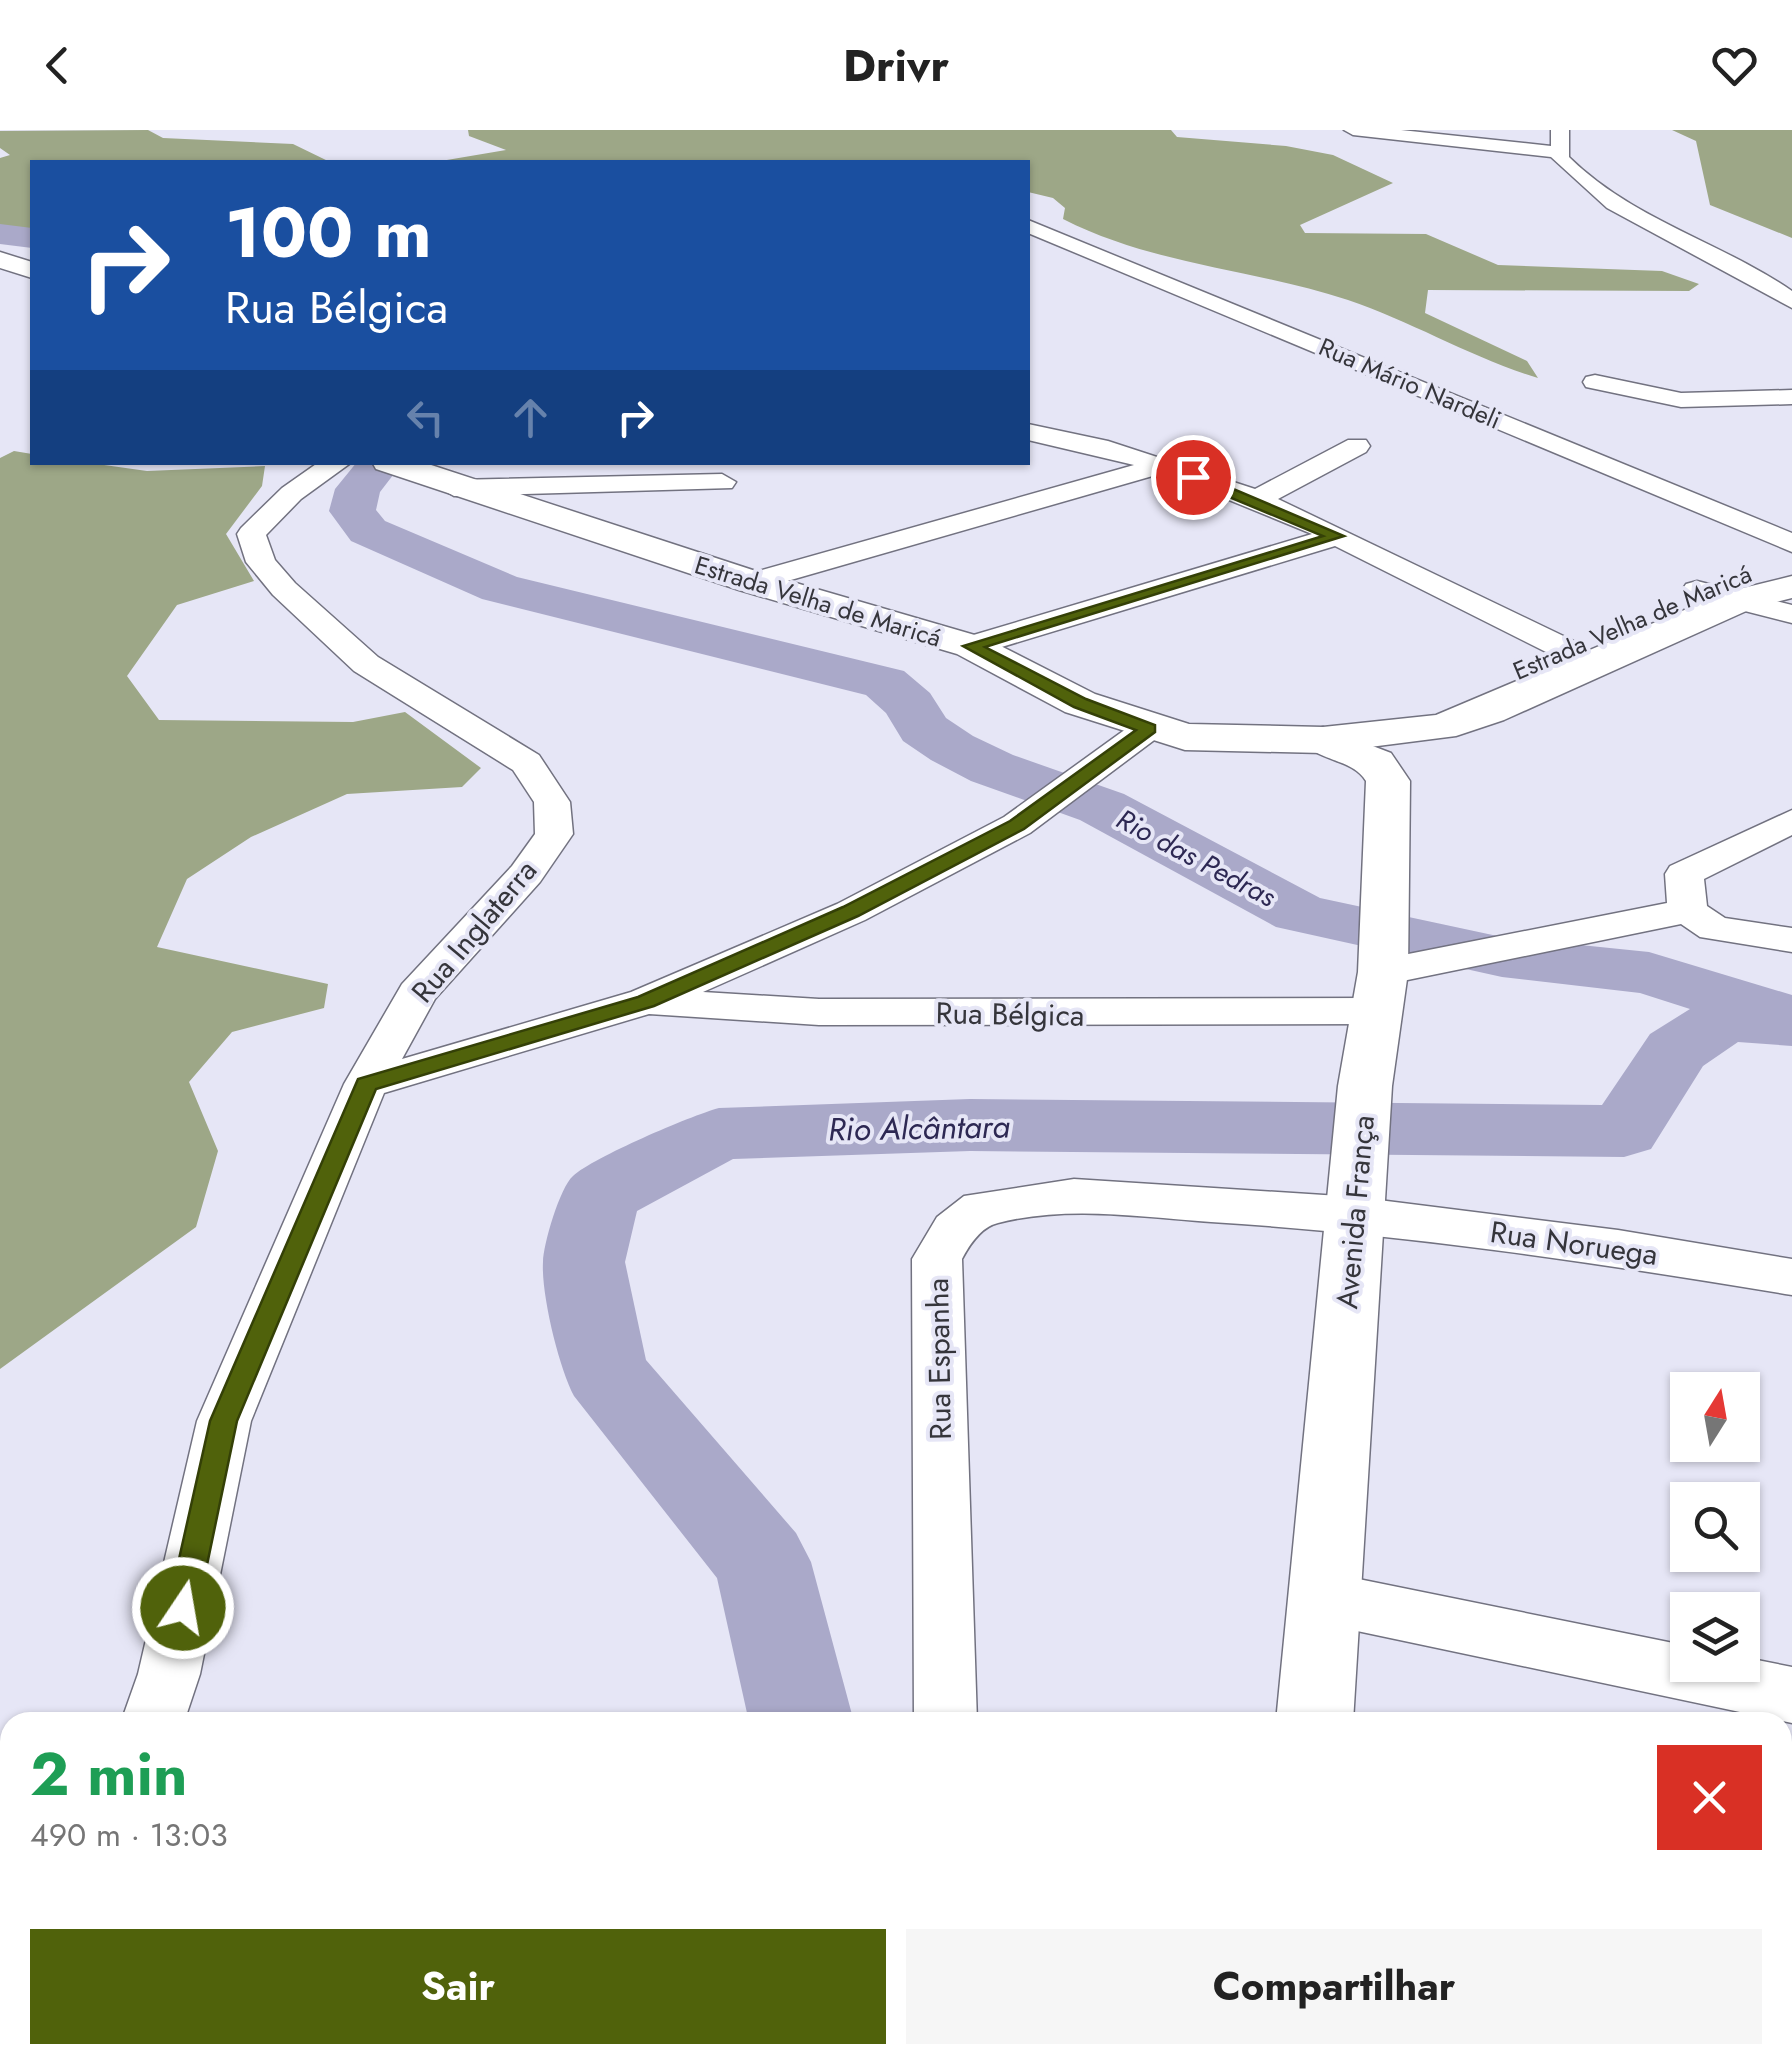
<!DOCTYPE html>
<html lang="pt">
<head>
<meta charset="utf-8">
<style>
	:root { --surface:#fff; --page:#f6f6f6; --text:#222; --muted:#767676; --accent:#50620b }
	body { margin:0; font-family:Jost,sans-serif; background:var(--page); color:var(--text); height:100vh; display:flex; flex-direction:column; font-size:38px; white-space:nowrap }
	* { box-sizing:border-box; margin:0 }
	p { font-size:32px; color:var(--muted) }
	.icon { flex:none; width:55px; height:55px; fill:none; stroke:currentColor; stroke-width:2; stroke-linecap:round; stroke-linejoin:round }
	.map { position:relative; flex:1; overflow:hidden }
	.side { position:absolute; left:0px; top:1582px; width:1792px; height:352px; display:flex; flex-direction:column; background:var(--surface); border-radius:30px 30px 0 0; box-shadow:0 2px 8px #0004 }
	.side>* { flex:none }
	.hud { position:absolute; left:30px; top:30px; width:1000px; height:305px; border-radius:0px; box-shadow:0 2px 8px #0004; background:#1a4fa0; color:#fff; overflow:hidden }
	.needle { width:65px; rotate:11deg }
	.tools { position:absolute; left:1670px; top:1242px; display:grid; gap:20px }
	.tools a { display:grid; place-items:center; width:90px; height:90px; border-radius:0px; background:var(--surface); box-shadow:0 2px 8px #0004; font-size:50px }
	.pin { position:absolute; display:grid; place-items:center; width:85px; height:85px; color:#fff; margin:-42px; border:5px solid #fff; border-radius:50%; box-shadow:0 2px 10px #0007 }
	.me { position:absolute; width:110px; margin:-55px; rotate:12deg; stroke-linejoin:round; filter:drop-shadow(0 0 8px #0008) }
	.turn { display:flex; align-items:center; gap:35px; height:210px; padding:0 30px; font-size:45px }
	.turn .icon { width:130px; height:130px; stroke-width:2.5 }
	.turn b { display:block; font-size:70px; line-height:85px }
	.lanes { display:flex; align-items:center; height:95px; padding:0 30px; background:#0003; justify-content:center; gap:50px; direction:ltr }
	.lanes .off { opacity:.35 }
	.round { display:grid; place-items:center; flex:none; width:105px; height:105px; border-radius:0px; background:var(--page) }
	.headline { display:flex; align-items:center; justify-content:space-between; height:170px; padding:0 30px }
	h1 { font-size:60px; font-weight:700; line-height:75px; color:#1e9e55 }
	.button { display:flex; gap:20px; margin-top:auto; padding:20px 30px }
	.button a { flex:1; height:115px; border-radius:0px; background:var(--accent); color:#fff; font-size:40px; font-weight:700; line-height:115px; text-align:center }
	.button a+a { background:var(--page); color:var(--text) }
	header { display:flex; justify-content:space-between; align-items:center; height:130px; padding:0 30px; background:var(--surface); font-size:45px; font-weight:700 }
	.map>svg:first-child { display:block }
</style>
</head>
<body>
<header><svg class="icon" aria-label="back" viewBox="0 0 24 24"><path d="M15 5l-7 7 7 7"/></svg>Drivr<svg class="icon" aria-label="heart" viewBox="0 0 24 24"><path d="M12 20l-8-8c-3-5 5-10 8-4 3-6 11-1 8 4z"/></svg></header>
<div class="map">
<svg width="1792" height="1933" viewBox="0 0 1792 1933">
	<rect width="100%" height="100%" fill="#e6e6f6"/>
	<path fill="#9da787" d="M148 0 163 8 293 14 330 32H32V108L0 104V28L10 25 0 18V1Z
		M468 0H1171L1177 7 1286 16 1333 25 1393 53 1300 95 1305 103 1426 104 1498 135 1662 141 1699 154 1689 161 1428 160 1425 183 1527 231 1538 248C1472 228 1413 192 1348 170 1251 138 1156 136 1063 89L1065 78 1053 68 1028 62V32H435L506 20 469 6Z
		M1672 0H1792V108L1710 75 1696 11Z
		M14 321 32 324V332L90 333 147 341 265 336 262 356 226 404 254 451 177 475 127 546 159 590 353 592 405 582 481 638 462 657 347 664 251 707 187 749 157 817 328 854 324 878 232 902 189 952 218 1021 196 1097 0 1239V328Z"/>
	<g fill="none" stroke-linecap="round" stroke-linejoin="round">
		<path fill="#aaa9c9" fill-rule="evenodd" d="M0 94 32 98V118L0 114Z
			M357 332 400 336 380 362 376 380 385 391 517 447 904 541 930 563 946 588 973 606 1013 625 1124 664 1320 768 1502 807 1649 822 1792 865V916L1738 912 1703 936 1651 1019 1624 1027 970 1021 733 1029 637 1081 625 1132 646 1230 796 1403 811 1432 854 1592H749L717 1448 574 1266C559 1238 541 1164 543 1132 543 1115 560 1057 573 1046 594 1027 690 986 719 978L970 969 1602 975 1650 904 1690 879 1640 863 1502 847 1276 797 1080 690 971 651 931 630 903 611 886 583 866 565 482 469 351 411 329 381 335 359Z
			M496 1925H620L616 1933H492Z"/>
		<defs>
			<path id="street" d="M1344 0H1401L1551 16V0H1569V27C1633 90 1719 111 1792 161V178L1607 78 1551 27 1353 5Z
				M1028 90 1792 403V422L1028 103Z
				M1595 245 1681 263 1792 260V274L1681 277 1586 257 1583 252 1586 247Z
				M1028 294 1108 311 1255 359 1348 310H1366L1370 316 1366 322 1278 369 1578 513 1583 520 1567 530 1556 527 1335 416 982 523H960L955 516 960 509 1312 404 1163 343 763 458H741L737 452 741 446 1134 335 1028 310Z
				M319 332H352L301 369 266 405 275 430 295 453 378 527 539 625 570 672 573 704 540 752 435 869 402 929 631 862 837 774 1004 687 1137 591H1161L1166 598 1161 605 1030 703 865 790 703 862 819 869 1373 868 1388 872 1394 881 1388 890 1373 894 819 895 649 884 384 963 251 1291 200 1544 184 1592H121L138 1544 197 1291 344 954 402 854 512 736 535 704 534 672 513 640 354 541 273 465 246 432 237 404 241 398 282 358Z
				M722 344 736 352 732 358 454 366 440 358 454 350Z
				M1697 451 1792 475V493L1686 466 1682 460 1686 454Z
				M1792 680V705L1704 749 1707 776 1725 788 1792 798V822L1700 807 1681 794 1383 855 1368 851 1362 842 1368 833 1383 829 1667 773 1665 744 1670 736Z
				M1074 1049 1355 1067 1618 1100 1792 1129V1165C1599 1133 1406 1104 1211 1092 1141 1087 1067 1075 998 1093 981 1097 970 1114 962 1129L977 1592H914L912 1129 937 1087 964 1066Z
				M1324 1442 1688 1516V1535H1742V1527L1792 1537V1593L1324 1494 1303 1486 1294 1468 1303 1450Z
				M10 1826V1905L0 1910V1830Z
				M932 1925H1005L1008 1933H935Z"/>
			<path id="secondary" d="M1323 597 1391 623 1410 651 1408 842 1392 956 1353 1592H1276L1338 956 1358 842 1366 651C1352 628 1317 632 1302 610L1308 601Z
				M1244 1925H1332V1933H1242Z"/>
			<path id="primary" d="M0 122 32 132V148L0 138Z
				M372 332H422L765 444 985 508 1095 564 1189 594 1323 597 1436 585 1727 462 1792 446V468L1753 478 1504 590 1456 606 1323 623 1185 620 1065 582 957 524 739 460 376 339Z"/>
		</defs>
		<use href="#street" stroke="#727280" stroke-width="3"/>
		<use href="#secondary" stroke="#727280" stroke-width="3"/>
		<use href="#primary" stroke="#727280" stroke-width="3"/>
		<use href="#street" fill="#fff" fill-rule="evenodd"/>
		<use href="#secondary" fill="#fff" fill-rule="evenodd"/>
		<use href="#primary" fill="#fff" fill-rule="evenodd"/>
	</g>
	<path fill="#50620b" stroke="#344007" stroke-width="2.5" d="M1188 344H1198L1344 406 985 517 1086 569 1155 595V602L1024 699 858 786 654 876 376 959 237 1291 198 1478 194 1488 183 1491 173 1488 168 1478 210 1291 358 949 638 867 843 777 1010 691 1136 600 1074 577 963 516 1323 406 1188 350Z"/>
	<g text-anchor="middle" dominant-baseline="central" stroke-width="8" stroke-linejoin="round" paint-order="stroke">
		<g font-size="25" fill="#35353b" stroke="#e6e6f6">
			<text transform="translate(1410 253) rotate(23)">Rua Mário Nardeli</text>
			<text transform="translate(818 471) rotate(17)">Estrada Velha de Maricá</text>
			<text transform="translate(1632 492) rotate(-23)">Estrada Velha de Maricá</text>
		</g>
		<g font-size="28" font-style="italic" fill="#2d2853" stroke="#e6e6f6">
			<text transform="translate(1196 728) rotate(28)">Rio das Pedras</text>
		</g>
		<g font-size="30" fill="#35353b" stroke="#e6e6f6">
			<text transform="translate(474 801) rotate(-50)">Rua Inglaterra</text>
			<text transform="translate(1010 884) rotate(1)">Rua Bélgica</text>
			<text transform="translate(1355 1082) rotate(-85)">Avenida França</text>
			<text transform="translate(1574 1113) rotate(8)">Rua Noruega</text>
			<text transform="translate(939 1229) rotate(-91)">Rua Espanha</text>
		</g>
		<g font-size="32" font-style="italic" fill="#2d2853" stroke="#e6e6f6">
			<text transform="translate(919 998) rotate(-1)">Rio Alcântara</text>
		</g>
	</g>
</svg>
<div class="tools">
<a><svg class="needle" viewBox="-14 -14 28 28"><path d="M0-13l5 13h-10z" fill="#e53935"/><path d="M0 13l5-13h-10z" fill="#767676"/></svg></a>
<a><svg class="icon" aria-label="search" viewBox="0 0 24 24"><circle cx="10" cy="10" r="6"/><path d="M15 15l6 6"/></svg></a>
<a><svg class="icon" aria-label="layers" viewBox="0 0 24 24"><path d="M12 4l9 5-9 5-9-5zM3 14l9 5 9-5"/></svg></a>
</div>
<div class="pin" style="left:1193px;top:347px;background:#d93025"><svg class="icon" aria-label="arrive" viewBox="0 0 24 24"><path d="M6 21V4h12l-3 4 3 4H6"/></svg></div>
<svg class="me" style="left:183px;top:1478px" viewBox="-20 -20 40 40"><circle r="17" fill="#50620b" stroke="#fff" stroke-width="3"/><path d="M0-11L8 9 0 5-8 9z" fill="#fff"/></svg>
<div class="hud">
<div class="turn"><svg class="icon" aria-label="right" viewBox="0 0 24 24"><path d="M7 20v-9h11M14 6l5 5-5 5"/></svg><div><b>100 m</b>Rua Bélgica</div></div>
<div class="lanes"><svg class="icon off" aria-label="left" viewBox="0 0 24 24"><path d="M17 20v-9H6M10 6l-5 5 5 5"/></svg><svg class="icon off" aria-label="ahead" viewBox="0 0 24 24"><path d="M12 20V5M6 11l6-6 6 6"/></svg><svg class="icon" aria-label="right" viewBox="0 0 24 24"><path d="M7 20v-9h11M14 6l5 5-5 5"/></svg></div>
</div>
<section class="side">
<div class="headline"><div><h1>2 min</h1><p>490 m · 13:03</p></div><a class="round" style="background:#d93025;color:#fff"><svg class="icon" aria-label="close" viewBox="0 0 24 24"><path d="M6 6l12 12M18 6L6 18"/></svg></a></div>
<div class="button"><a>Sair</a><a>Compartilhar</a></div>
</section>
</div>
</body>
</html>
